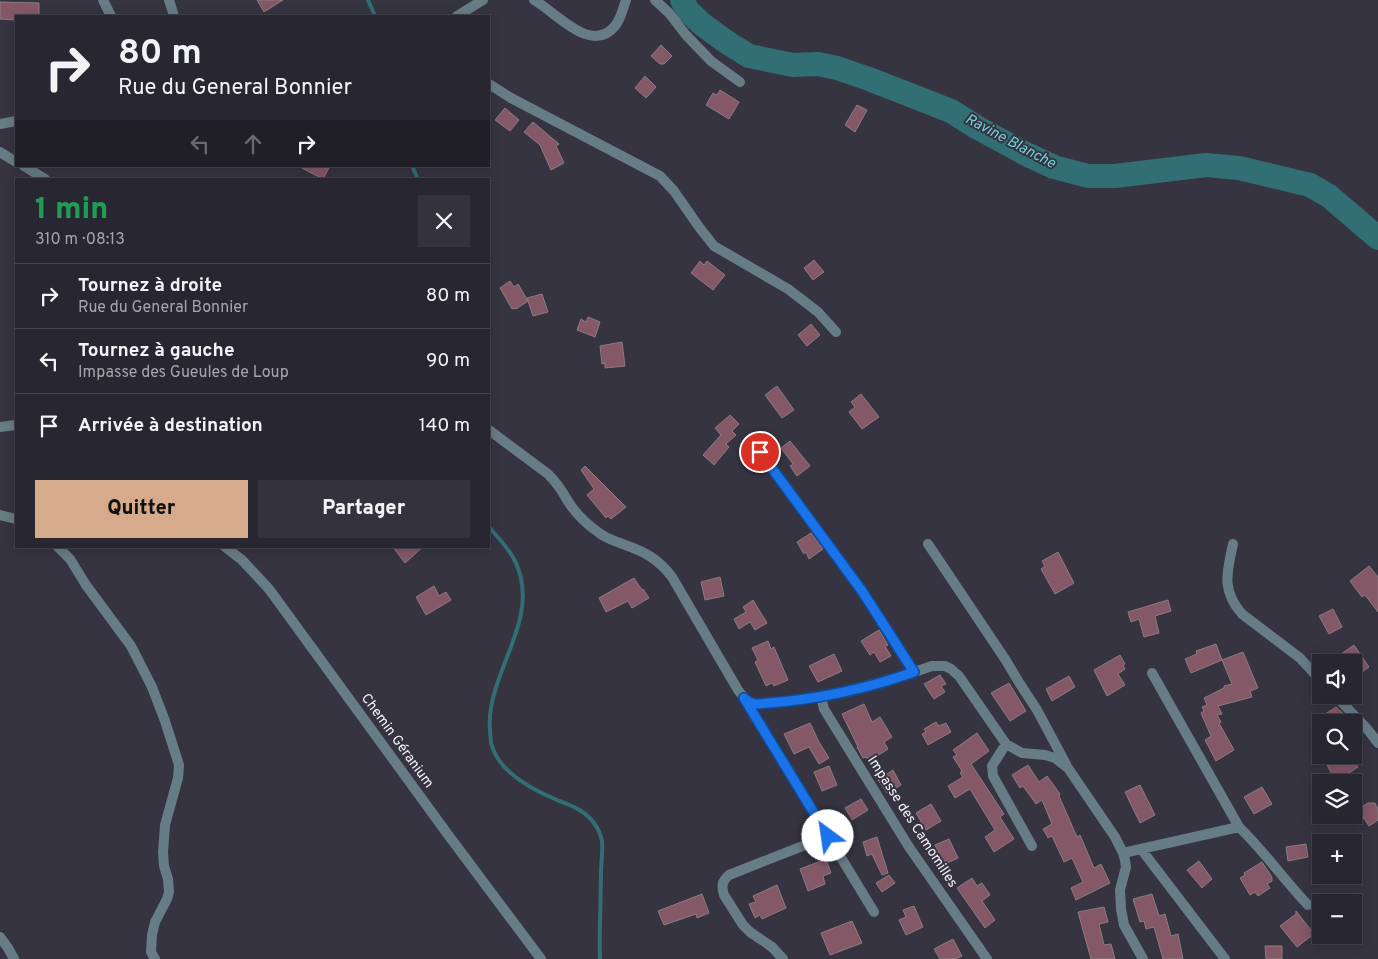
<!DOCTYPE html>
<html lang="fr">
<head>
<meta charset="utf-8">
<style>
	:root { --surface:#282731; --page:#34333d; --text:#f1f3f6; --muted:#a5a5ab; --line:#44444d; --accent:#d6ab8b }
	body { margin:0; font-family:Overpass,sans-serif; background:var(--page); color:var(--text); height:100vh; display:flex; flex-direction:column; font-size:19px; white-space:nowrap }
	* { box-sizing:border-box; margin:0 }
	p { font-size:16px; color:var(--muted) }
	.icon { flex:none; width:28px; height:28px; fill:none; stroke:currentColor; stroke-width:2; stroke-linecap:round; stroke-linejoin:round }
	.map { position:relative; flex:1; overflow:hidden }
	.drawer { position:absolute; left:15px; top:178px; width:475px; height:370px; display:flex; flex-direction:column; background:var(--surface); border-radius:0px; box-shadow:0 2px 12px #0003,0 0 0 1px var(--line) }
	.drawer>* { flex:none }
	.banner { position:absolute; left:15px; top:15px; width:475px; height:152px; border-radius:0px; box-shadow:0 2px 12px #0003,0 0 0 1px var(--line); background:#282731; color:var(--text); overflow:hidden }
	.fabs { position:absolute; left:1312px; top:654px; display:grid; gap:10px }
	.fabs a { display:grid; place-items:center; width:50px; height:50px; border-radius:0px; background:var(--surface); box-shadow:0 2px 12px #0003,0 0 0 1px var(--line); font-size:25px }
	.pin { position:absolute; display:grid; place-items:center; width:42px; height:42px; color:#fff; margin:-21px; border:2px solid #fff; border-radius:50%; box-shadow:0 1px 5px #0007 }
	.me { position:absolute; width:55px; margin:-28px; rotate:329deg; stroke-linejoin:round; filter:drop-shadow(0 0 4px #0008) }
	.turn { display:flex; align-items:center; gap:18px; height:105px; padding:0 20px; font-size:22px }
	.turn .icon { width:65px; height:65px; stroke-width:2.5 }
	.turn b { display:block; font-size:35px; line-height:42px }
	.lanes { display:flex; align-items:center; height:48px; padding:0 20px; background:#0003; justify-content:center; gap:25px; direction:ltr }
	.lanes .off { opacity:.35 }
	.round { display:grid; place-items:center; flex:none; width:52px; height:52px; border-radius:0px; background:var(--page) }
	.head { display:flex; align-items:center; justify-content:space-between; height:85px; padding:0 20px }
	h1 { font-size:30px; font-weight:800; line-height:38px; color:#1e9e55 }
	.action { display:flex; gap:10px; margin-top:auto; padding:10px 20px }
	.action a { flex:1; height:58px; border-radius:0px; background:var(--accent); color:#111; font-size:20px; font-weight:800; line-height:58px; text-align:center }
	.action a+a { background:var(--page); color:var(--text) }
	ul { padding:0; list-style:none }
	li { display:flex; align-items:center; gap:15px; height:65px; padding:0 20px; border-top:1px solid var(--line) }
	li div { flex:1 }
	li b { display:block; font-size:19px }
	li em { font-style:normal }
	.map>svg:first-child { display:block }
</style>
</head>
<body>
<div class="map">
<svg width="1378" height="959" viewBox="0 0 1378 959">
	<rect width="100%" height="100%" fill="#363441"/>
	<g fill="none" stroke-linecap="round" stroke-linejoin="round">
		<path stroke="#316f75" stroke-width="4" d="M368 0 375 16
			M412 166 418 179
			M489 527C498 538 510 549 516 563 542 622 485 673 490 731 491 736 490 742 492 746 500 773 533 790 557 800 565 803 574 806 581 811 591 817 600 829 602 841 603 851 601 862 601 872 601 901 599 930 600 959"/>
		<path stroke="#316f75" stroke-width="24" d="M682 0 688 11 703 25 728 43 749 56 793 65 818 64 837 68 869 79 951 111 978 128 1028 155 1054 167 1088 176H1115L1206 165 1239 168 1310 185 1329 196 1378 238"/>
	</g>
	<path fill="#855868" stroke="#8c7b80" d="M257 0H283L264 12Z
		M0 2 39 3V16H16V20L0 19Z
		M661 45 672 56 664 64H660L651 56Z
		M645 76 656 87 646 98 635 88Z
		M720 90 739 102 729 119 706 105 713 93 717 95Z
		M857 105 867 110 855 132 845 125Z
		M505 108 519 120 510 131 495 120Z
		M533 122 559 144 556 146 564 163 551 170 540 145 524 132Z
		M298 166H330L323 179Z
		M814 260 824 272 813 280 804 268Z
		M700 261 704 265 707 261 725 275 713 290 691 273Z
		M510 281 514 287 518 284 528 301 516 309 515 308 512 309 500 288Z
		M542 294 548 312 533 316 527 298Z
		M588 317 600 322 595 337 577 330 581 319 586 322Z
		M811 324 820 335 807 346 798 335Z
		M622 342 625 366 605 368V363L602 364 600 346Z
		M777 386 794 410 782 418 765 395Z
		M861 394 879 417 862 429 849 412 855 407 851 402Z
		M730 415 739 424 732 431 736 435 726 444 729 447 714 465 703 455 721 435 715 428Z
		M790 441 810 466 797 476 790 466 793 464 781 448Z
		M585 466 626 507 611 519 608 516 606 518 587 495 594 489 581 470Z
		M811 533 823 549 809 559 806 552 804 554 797 542Z
		M392 546H424L405 563Z
		M1058 552 1074 583 1055 594 1041 569 1045 566 1042 561Z
		M1369 566 1378 577V612L1365 595 1362 597 1350 581Z
		M720 577 724 596 705 600 701 582Z
		M634 578 642 590 643 589 649 598 632 608 628 601 606 612 599 598Z
		M434 586 439 596 446 592 451 600 426 615 416 597Z
		M753 600 767 623 755 630 750 622 739 629 734 619 746 612 743 607Z
		M1168 600 1171 611 1155 616 1159 633 1144 637 1139 619 1131 622 1128 612Z
		M1333 609 1342 627 1329 634 1319 616Z
		M879 630 888 645 885 646 891 656 880 662 874 652 870 655 861 641Z
		M768 641 771 649 774 647 788 680 774 686 772 683 766 686 755 662 758 660 752 648Z
		M1216 644 1222 660 1243 652 1258 688 1250 691 1252 697 1218 706 1222 714 1217 715 1221 722 1219 723 1234 750 1216 761 1205 740 1211 736 1201 713 1204 711 1202 707 1207 705 1204 698 1224 688V686L1232 684 1222 660 1191 673 1185 659 1197 654 1196 651Z
		M1354 645 1369 667 1354 678V662H1348L1341 654Z
		M834 654 842 671 818 682 809 666Z
		M1120 655 1125 664 1123 665 1125 669 1118 674 1125 685 1107 696 1094 670Z
		M940 675 946 684 941 686 945 692 934 699 924 684Z
		M1069 676 1075 687 1052 701 1046 689Z
		M1009 683 1026 711 1010 721 991 693Z
		M864 704 872 722 880 717 892 737 884 742 888 749 869 761 866 757 863 758 857 747H858L842 714Z
		M1336 707 1348 718 1341 722H1313Z
		M936 722 939 726 946 723 951 732 928 745 922 734 926 732 924 729Z
		M810 723 819 742 829 758 819 764 809 747 794 754 784 734Z
		M977 733 989 751 971 764 1004 814 1000 817 1014 839 994 852 985 837 995 830 970 789 955 798 948 786 963 777 960 773 962 771 953 757 957 755 953 750Z
		M1339 755H1351L1358 767 1336 782 1327 765Z
		M1028 765 1039 782 1047 776 1060 794 1059 796 1077 837 1080 835 1094 868 1101 864 1110 883 1076 900 1071 888 1083 882 1072 858 1064 862 1052 836 1048 838 1043 829 1052 824 1042 800 1036 804 1023 786 1020 788 1012 775Z
		M829 766 837 785 822 791 814 772Z
		M893 770 901 785 887 793 878 780Z
		M1140 785 1155 815 1140 823 1125 792Z
		M1262 787 1272 804 1254 814 1244 797Z
		M861 799 868 810 852 820 845 808Z
		M1368 803H1375L1378 809V820L1369 826 1358 809Z
		M931 804 941 821 926 830 916 813Z
		M877 837 888 873 882 875 872 854 867 856 863 842Z
		M949 839 958 858 943 865 935 845Z
		M1306 844 1308 857 1288 861 1286 847Z
		M826 859 831 873 823 876 825 884 808 891 800 869Z
		M1199 861 1212 879 1202 888 1187 870Z
		M1262 862 1272 877V881L1267 884 1270 888 1258 896 1255 892 1250 895 1240 878 1245 875 1244 873Z
		M889 875 895 883 882 892 876 883Z
		M972 878 977 886 982 883 990 895 982 901 995 920 985 928 957 888Z
		M777 885 786 908 762 919 760 915 755 918 749 904 756 902 753 896Z
		M702 894 709 913 697 918 696 914 664 925 658 911Z
		M1152 894 1159 916 1165 914 1171 936 1178 934 1183 959H1163L1154 927 1146 929 1144 921 1140 922 1133 899Z
		M914 906 923 927 906 935 899 920 906 917 903 910Z
		M1104 907 1108 922 1099 924 1104 945 1111 944 1115 959H1091L1078 912Z
		M1296 911 1314 934 1297 947 1280 926 1296 914Z
		M852 921 862 943 830 955 821 933Z
		M953 939 962 956 956 959H940L934 949Z
		M1265 946H1282V959H1266Z"/>
	<g fill="none" stroke-linecap="round" stroke-linejoin="round">
		<path stroke="#677d86" stroke-width="10" d="M103 0 111 16
			M169 0 174 16
			M534 0C557 13 591 55 615 26 621 19 623 8 626 0
			M655 0 669 13 686 35 711 61 740 82
			M457 16 483 0
			M489 84 511 98 660 176 674 191 699 227 714 246 788 289 818 312 836 332
			M0 124 16 121
			M0 152 16 162
			M24 166 45 179
			M0 427 16 425
			M489 430 548 474C556 482 561 489 566 498 574 512 585 523 598 532 606 539 616 541 625 545 646 552 659 560 672 577L738 690C745 700 750 704 763 704L828 696 894 679 932 666H945L951 669 959 676 1006 744 1022 753 1045 755 1055 758 1068 768 1115 837 1123 853 1125 860 1126 867 1120 890 1121 909 1124 925 1143 959
			M760 452 862 591 914 672
			M0 515 16 519
			M928 544 1005 659 1020 684 1037 710 1066 764
			M1233 544C1227 572 1221 590 1242 614L1300 658 1321 681
			M57 546 70 559 86 585 131 646 152 687 165 721 179 765 178 778 165 825 163 852 164 866 168 879 169 892 167 899 155 922 152 935 151 952 155 959
			M224 546 242 560 269 589 449 836 541 959
			M1152 673 1239 827
			M1335 695 1368 730 1378 743
			M821 696 824 709 909 847 987 959
			M745 699 874 912
			M1006 744 992 766 993 776 1032 846
			M1141 849 1225 959
			M1123 853 1239 827C1264 851 1284 880 1308 905
			M0 937 8 948 14 959
			M783 959 772 947 750 932 743 925 724 895C721 886 722 881 729 875L828 836"/>
	</g>
	<g fill="none" stroke-linecap="round" stroke-linejoin="round">
		<defs>
			<path id="route" d="M760 452 862 591 914 672C863 690 809 701 755 704L749 702 744 698 828 836"/>
		</defs>
		<use href="#route" stroke="#114b97" stroke-width="12"/>
		<use href="#route" stroke="#1a73e8" stroke-width="9"/>
	</g>
	<g text-anchor="middle" dominant-baseline="central" stroke-width="4" stroke-linejoin="round" paint-order="stroke">
		<g font-size="14" fill="#f4f3fb" stroke="#363441">
			<text transform="translate(397 741) rotate(54)">Chemin Géranium</text>
			<text transform="translate(912 822) rotate(57)">Impasse des Camomilles</text>
		</g>
		<g font-size="15" font-style="italic" fill="#6fd1db" stroke="#363441">
			<text transform="translate(1010 142) rotate(28)">Ravine Blanche</text>
		</g>
	</g>
</svg>
<div class="fabs">
<a><svg class="icon" aria-label="sound" viewBox="0 0 24 24"><path d="M4 9h4l5-4v14l-5-4H4zM17 9q2 3 0 6"/></svg></a>
<a><svg class="icon" aria-label="search" viewBox="0 0 24 24"><circle cx="10" cy="10" r="6"/><path d="M15 15l6 6"/></svg></a>
<a><svg class="icon" aria-label="layers" viewBox="0 0 24 24"><path d="M12 4l9 5-9 5-9-5zM3 14l9 5 9-5"/></svg></a>
<a>+</a>
<a>−</a>
</div>
<div class="pin" style="left:760px;top:452px;background:#d93025"><svg class="icon" aria-label="arrive" viewBox="0 0 24 24"><path d="M6 21V4h12l-3 4 3 4H6"/></svg></div>
<svg class="me" style="left:828px;top:836px" viewBox="-20 -20 40 40"><circle r="19" fill="#fff"/><path d="M0-13L10 11 0 6-10 11z" fill="#1a73e8"/></svg>
<div class="banner">
<div class="turn"><svg class="icon" aria-label="right" viewBox="0 0 24 24"><path d="M7 20v-9h11M14 6l5 5-5 5"/></svg><div><b>80 m</b>Rue du General Bonnier</div></div>
<div class="lanes"><svg class="icon off" aria-label="left" viewBox="0 0 24 24"><path d="M17 20v-9H6M10 6l-5 5 5 5"/></svg><svg class="icon off" aria-label="ahead" viewBox="0 0 24 24"><path d="M12 20V5M6 11l6-6 6 6"/></svg><svg class="icon" aria-label="right" viewBox="0 0 24 24"><path d="M7 20v-9h11M14 6l5 5-5 5"/></svg></div>
</div>
<section class="drawer">
<div class="head"><div><h1>1 min</h1><p>310 m · 08:13</p></div><a class="round"><svg class="icon" aria-label="close" viewBox="0 0 24 24"><path d="M6 6l12 12M18 6L6 18"/></svg></a></div>
<ul>
<li><svg class="icon" aria-label="right" viewBox="0 0 24 24"><path d="M7 20v-9h11M14 6l5 5-5 5"/></svg><div><b>Tournez à droite</b><p>Rue du General Bonnier</p></div><em>80 m</em></li>
<li><svg class="icon" aria-label="left" viewBox="0 0 24 24"><path d="M17 20v-9H6M10 6l-5 5 5 5"/></svg><div><b>Tournez à gauche</b><p>Impasse des Gueules de Loup</p></div><em>90 m</em></li>
<li><svg class="icon" aria-label="arrive" viewBox="0 0 24 24"><path d="M6 21V4h12l-3 4 3 4H6"/></svg><div><b>Arrivée à destination</b></div><em>140 m</em></li>
</ul>
<div class="action"><a>Quitter</a><a>Partager</a></div>
</section>
</div>
</body>
</html>
